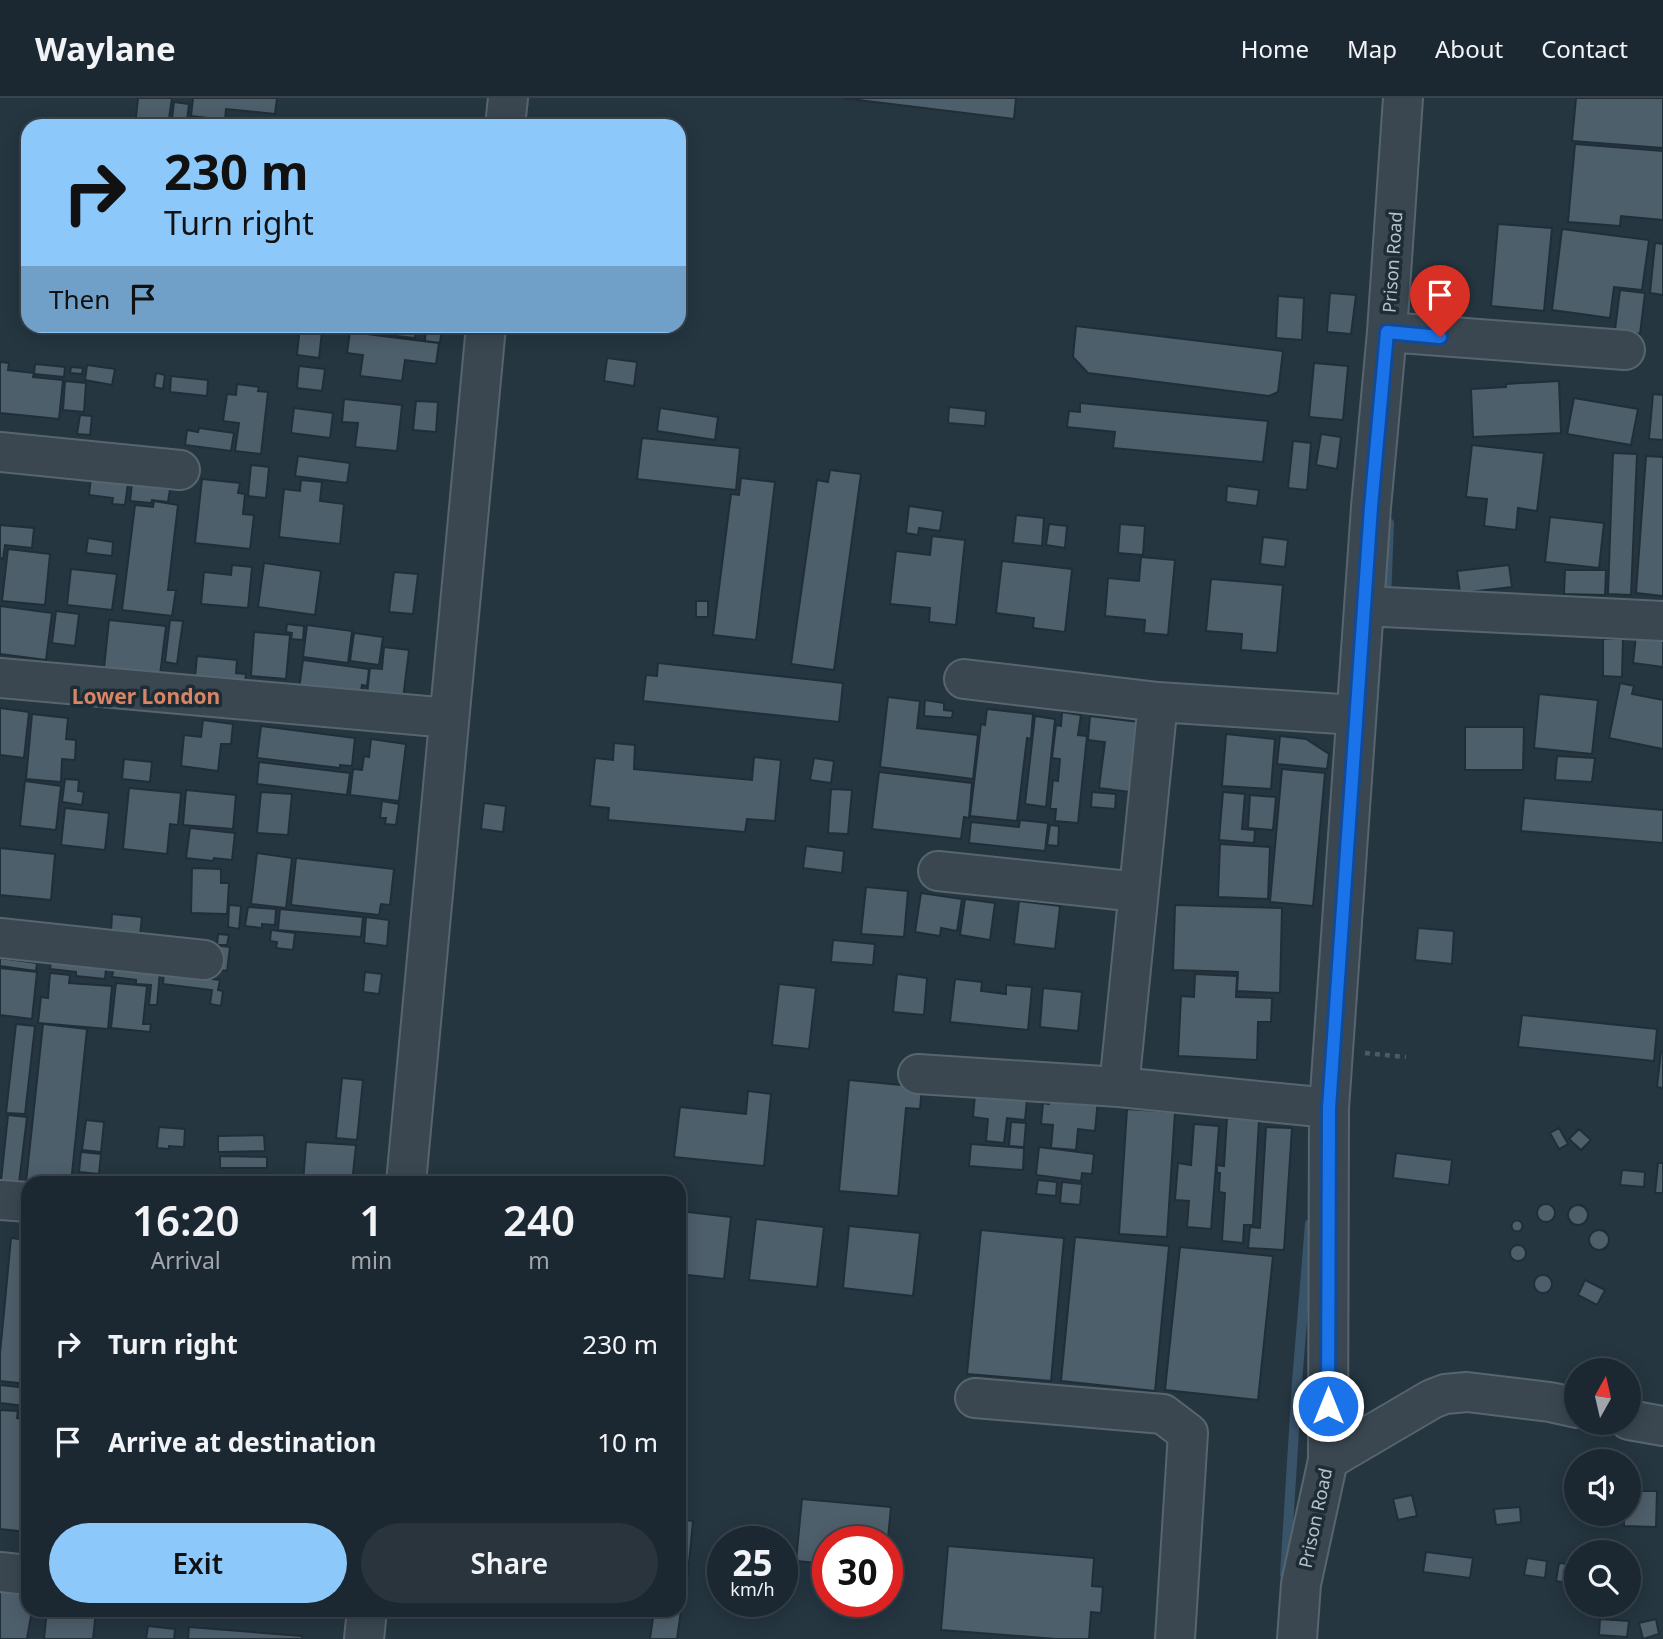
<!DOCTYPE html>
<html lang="en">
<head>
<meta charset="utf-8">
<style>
	:root { --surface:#1c2831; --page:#29343d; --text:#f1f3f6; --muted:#a0a6ab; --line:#3a444d; --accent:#8dc8fa }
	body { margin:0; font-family:"Noto Sans",sans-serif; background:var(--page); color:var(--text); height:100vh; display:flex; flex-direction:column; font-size:26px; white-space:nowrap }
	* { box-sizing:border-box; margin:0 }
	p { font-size:23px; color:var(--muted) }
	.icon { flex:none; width:38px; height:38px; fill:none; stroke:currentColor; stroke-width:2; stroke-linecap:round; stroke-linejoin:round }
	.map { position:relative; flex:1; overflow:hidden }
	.details { position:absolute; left:21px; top:1078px; width:665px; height:441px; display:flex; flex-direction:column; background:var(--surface); border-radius:21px; box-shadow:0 4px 18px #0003,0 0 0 2px var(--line) }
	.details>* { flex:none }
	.guide { position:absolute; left:21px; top:21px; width:665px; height:214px; border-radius:21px; box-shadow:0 4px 18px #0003,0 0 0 2px var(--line); background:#8dc8fa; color:#111; overflow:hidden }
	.needle { width:46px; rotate:8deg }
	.controls { position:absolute; left:1564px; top:1260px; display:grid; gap:14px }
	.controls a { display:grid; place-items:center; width:77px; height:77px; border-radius:50%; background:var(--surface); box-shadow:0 4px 18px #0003,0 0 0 2px var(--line); font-size:35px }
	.speed { position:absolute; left:707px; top:1428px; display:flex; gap:14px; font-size:35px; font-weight:700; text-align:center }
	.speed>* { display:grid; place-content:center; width:91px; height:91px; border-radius:50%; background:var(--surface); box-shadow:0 4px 18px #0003,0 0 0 2px var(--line); line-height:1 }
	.speed small { font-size:18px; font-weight:400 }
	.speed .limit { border:10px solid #d22; background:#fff; color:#111 }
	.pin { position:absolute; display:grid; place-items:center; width:60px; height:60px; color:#fff; margin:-72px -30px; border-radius:50% 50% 50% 0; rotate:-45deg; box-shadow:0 0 7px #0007 }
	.pin .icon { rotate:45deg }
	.me { position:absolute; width:77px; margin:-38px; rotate:0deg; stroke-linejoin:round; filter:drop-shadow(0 0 5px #0008) }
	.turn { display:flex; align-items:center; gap:24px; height:147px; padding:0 28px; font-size:32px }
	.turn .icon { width:91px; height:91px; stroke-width:2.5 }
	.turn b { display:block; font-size:49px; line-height:60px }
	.then { display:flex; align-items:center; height:66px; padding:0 28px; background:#0003; gap:14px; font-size:26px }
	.eta { display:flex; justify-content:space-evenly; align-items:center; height:119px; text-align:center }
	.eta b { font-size:42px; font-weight:600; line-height:49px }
	.cta { display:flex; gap:14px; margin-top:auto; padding:14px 28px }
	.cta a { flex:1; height:80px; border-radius:42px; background:var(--accent); color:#111; font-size:28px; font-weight:600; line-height:80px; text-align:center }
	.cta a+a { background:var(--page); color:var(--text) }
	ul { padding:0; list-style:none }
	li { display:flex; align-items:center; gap:21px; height:98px; padding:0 28px }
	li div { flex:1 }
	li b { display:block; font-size:26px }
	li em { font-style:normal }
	header { display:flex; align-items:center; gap:42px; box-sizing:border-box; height:98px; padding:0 35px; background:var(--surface); border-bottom:2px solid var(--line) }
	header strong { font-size:33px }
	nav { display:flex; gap:38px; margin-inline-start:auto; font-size:24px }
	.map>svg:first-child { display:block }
</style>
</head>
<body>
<header>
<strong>Waylane</strong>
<nav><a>Home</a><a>Map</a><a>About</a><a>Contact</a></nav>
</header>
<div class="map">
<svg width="1663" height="1541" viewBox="0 0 1663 1541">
	<rect width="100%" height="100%" fill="#253641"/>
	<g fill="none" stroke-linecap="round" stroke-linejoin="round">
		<path stroke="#395469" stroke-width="10" d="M1386 501 1389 425
			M1285 1477 1297 1284 1310 1126"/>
	</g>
	<path fill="#4e5f6c" stroke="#202e38" stroke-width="2" d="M138 0H172L168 28H135Z
		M193 0H277L275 16 226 11 225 22 191 18Z
		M842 0H1016L1014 21Z
		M1576 0H1663V50L1572 43Z
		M174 4 189 6 187 23 172 21Z
		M446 22 462 23V28H445Z
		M1575 46 1663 53V122L1621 118 1620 128 1568 124Z
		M1498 126 1552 130 1544 213 1491 208Z
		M1562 131 1649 142 1642 192 1614 189 1610 220 1552 212Z
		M1655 145 1663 146V197L1650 195Z
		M1620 192 1645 195 1640 236 1615 232Z
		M1330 195 1356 197 1351 236 1327 234Z
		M1278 198 1304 200 1302 242 1276 240Z
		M300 228H359V230L342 228 341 236 322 234 319 260 297 257Z
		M368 228H417L415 240 367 235Z
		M426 228 442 230 440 245 425 243Z
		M1076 228 1283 253 1278 294 1269 298 1088 275 1073 259Z
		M350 234 439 245 436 266 405 262 402 283 360 278 363 257 347 255Z
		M607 260 637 264 634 288 604 283Z
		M0 264 9 265 8 272 34 275 33 279 63 282 59 321 0 315Z
		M1314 265 1348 268 1343 322 1309 319Z
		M35 266 65 269 64 279 34 276Z
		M87 267 115 271 112 287 85 282Z
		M299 268 325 271 322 293 297 290Z
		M71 269 83 270 82 276 70 275Z
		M156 275 165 277 163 291 154 289Z
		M171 278 208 282 207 298 170 294Z
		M65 283 86 285 84 314 63 312Z
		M1559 283 1561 335 1473 339 1471 291 1506 289V286Z
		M237 286 259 289 258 293 268 294 261 356 235 353 239 325 223 323 227 296 236 297Z
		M1653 296 1663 297V342L1649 341Z
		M1574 300 1638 311 1631 347 1567 336Z
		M344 301 402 307 397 353 355 349 358 325 342 324Z
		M416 303 438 304 436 334 413 332Z
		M1080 305 1268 323 1263 364 1113 350 1115 334 1067 329 1069 313 1080 314Z
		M949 309 986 313 985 328 948 325Z
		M294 310 333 315 330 340 291 335Z
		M660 310 718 319 715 342 657 333Z
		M80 317 92 318 90 337 77 336Z
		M199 330 234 335 231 353 185 347 187 332 198 334Z
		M1321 336 1341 339 1337 371 1316 367Z
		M642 340 740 350 736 392 637 381Z
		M1293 343 1311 345 1307 392 1288 390Z
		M1472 347 1544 355 1537 413 1518 410 1516 432 1484 428 1487 401 1466 399Z
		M1613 355 1637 356 1631 497 1608 496Z
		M298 358 350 365 347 385 295 378Z
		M1646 358 1663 359V498L1636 495Z
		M251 367 269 369 266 400 248 398Z
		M830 372 861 376 834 572 791 566 817 382 828 384Z
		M91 380 128 385 125 407 112 406 113 400 89 397Z
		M741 380 775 384 756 542 713 537 731 396 739 397Z
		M202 381 240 385 238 395 245 396 243 416 254 417 250 451 195 445Z
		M301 382 322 384 320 403 344 406 340 446 279 439 284 391 300 393Z
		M132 386 170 391 168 404 152 402 151 405 130 403Z
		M1227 388 1259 392 1257 408 1226 404Z
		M154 403 178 407 168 492H176L172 518 122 512 135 407 153 409Z
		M909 408 943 413 940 433 919 430 918 437 906 435Z
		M1016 417 1044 420 1042 448 1013 445Z
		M1550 419 1604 425 1599 470 1545 464Z
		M1049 426 1067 428 1065 450 1046 447Z
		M1120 426 1145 428 1143 457 1118 455Z
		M0 427 34 430 32 450 5 447 3 461 0 460Z
		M932 438 965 442 956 527 929 524 930 510 890 506 896 453 930 457Z
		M1263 439 1288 442 1285 469 1260 466Z
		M88 440 113 444 112 458 86 455Z
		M8 451 50 456 45 507 2 503Z
		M1141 459 1175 462 1168 537 1144 535 1145 522 1105 518 1108 480 1139 483Z
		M1002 463 1072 471 1065 534 1033 530 1034 520 996 515Z
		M264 465 321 473 315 517 258 509Z
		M232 467 252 469 248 510 201 506 204 474 231 477Z
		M1509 467 1512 489 1460 495 1457 473Z
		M71 471 117 476 112 512 67 507Z
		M1565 472H1606L1605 497 1564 496Z
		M394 474 418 476 413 516 389 514Z
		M1211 481 1283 487 1277 555 1241 552 1242 536 1206 533Z
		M696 503H708V519H696Z
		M0 508 52 515 46 562 0 556Z
		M56 513 79 516 75 548 52 545Z
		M109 522 166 528 160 577 104 570Z
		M170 522 183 523 177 566 165 564Z
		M287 526 304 528 303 542 291 541 292 535 286 534Z
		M307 527 352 533 348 565 303 559Z
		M254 534 290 537 286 581 251 578Z
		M354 535 383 539 379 567 350 563Z
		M1636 538 1663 541V569L1633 565Z
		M1623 540 1622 579 1603 578V541Z
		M384 549 409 552 403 601 367 596 370 570 382 571Z
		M197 558 237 562 236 575 246 576 245 584 195 579Z
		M303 562 369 571 367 588 362 587 360 600 299 591Z
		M658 565 843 585 839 624 643 603 646 577 657 578Z
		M1620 585 1634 588 1632 596 1663 602V651L1609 640Z
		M1539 596 1598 602 1592 656 1534 650Z
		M888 599 920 603 917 630 978 637 973 681 880 669Z
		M925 602 944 605V612L953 613 952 620 924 618Z
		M0 610 29 614 24 660 0 657Z
		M987 611 1033 616 1031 641 1027 640 1017 723 970 718 981 626 985 627Z
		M1062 614 1081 617 1078 637 1087 638 1078 725 1055 723 1056 711H1050L1053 682 1058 683 1060 661 1052 660 1056 627 1061 628Z
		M32 616 68 620 66 641 76 642 75 662 62 661 61 684 26 681Z
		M1035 618 1055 621 1046 709 1025 706Z
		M1090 618 1139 624 1130 694 1099 690 1105 644 1088 642Z
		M203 622 233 626 231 646H221L218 673 181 668 184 637 201 639Z
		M261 628 355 640 352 668 340 667V670L257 660Z
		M1465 629H1524L1523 672H1465Z
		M1226 636 1275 641 1271 691 1222 688Z
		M1280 638 1306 641 1329 656 1327 671 1277 666Z
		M371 641 406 646 399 703 350 697 353 671 362 672 364 658 369 659Z
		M614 645 635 647 634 671 752 682 754 659 781 662 775 723 747 721 745 734 608 722 609 710 590 708 595 660 613 662Z
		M1557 658 1595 660 1592 684 1555 682Z
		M814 660 834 663 831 685 810 682Z
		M124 661 152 664 150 684 122 681Z
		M259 664 350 675 347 697 257 686Z
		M1282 671 1325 675 1313 808 1270 804Z
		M879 674 972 685 969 720 964 719 961 741 872 731Z
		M65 681 79 682 78 693 84 694 82 707 62 704Z
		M25 683 61 688 56 732 20 728Z
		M129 690 181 695 178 727 170 726 167 756 123 751Z
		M831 691 852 692 848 736 828 735Z
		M186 692 236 697 233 731 183 727Z
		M261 694 292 696 288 737 257 735Z
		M1092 694 1116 696 1115 711 1091 709Z
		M1223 694 1245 696 1242 731 1255 732 1254 745 1219 742Z
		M1250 697 1276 699 1273 732 1248 730Z
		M1524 700 1663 712V745L1521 733Z
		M382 703 399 706 396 727 385 726 386 720H380Z
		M484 705 506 708 503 734 481 731Z
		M65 710 109 715 105 752 61 747Z
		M1020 722 1048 725 1045 753 969 745 971 724 1019 729Z
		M1050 727 1059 728 1058 748 1047 747Z
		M190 730 235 735 232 762 214 760 213 763 186 760Z
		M1220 746 1270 749 1268 801 1218 799Z
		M806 748 844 753 842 775 803 770Z
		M0 750 55 756 51 802 0 797Z
		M257 755 292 760 286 810 251 806Z
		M296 760 394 771 390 807 381 806 379 817 291 807Z
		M192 770 221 771V785H229L227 816 191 815Z
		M866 789 908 793 904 839 861 836Z
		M921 795 962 801 957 833 941 830 940 838 915 834Z
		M965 801 995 805 990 842 960 837Z
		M1019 803 1060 808 1055 851 1014 846Z
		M229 807 241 808 239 831 228 829Z
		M1175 807 1282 810 1280 895 1237 893 1238 874 1173 872Z
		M248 809 276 811 275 827 262 826V830L245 828Z
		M280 811 363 819 361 839 278 832Z
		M112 816 142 819 140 837 111 834Z
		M366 819 389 822 387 848 364 845Z
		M1418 830 1454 833 1452 866 1415 862Z
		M271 832 295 835 293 852 276 850 277 844 270 843Z
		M218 836 229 837 227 847H217Z
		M833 842 875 846 873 867 831 864Z
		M213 847 230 849 227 873 210 871Z
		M0 860 37 865 36 873 0 868Z
		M51 863 106 870 105 881 76 878V874L50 871Z
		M114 869 160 874 157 907H149L151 887 136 886V882L112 879Z
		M0 870 37 874 32 921 0 917Z
		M365 874 382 876 379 896 363 894Z
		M50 875 70 877 69 885 112 888 108 931 38 925 41 899 48 900Z
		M164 875 220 882 218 892 223 893 221 908 210 906 212 892 163 886Z
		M897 876 927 880 924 917 893 914Z
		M1195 876 1237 878 1236 899 1272 900 1271 924H1258L1257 962 1178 958 1181 898 1194 899Z
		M955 881 982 884 981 893 1006 896V887L1032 889 1028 932 950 924Z
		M116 885 147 888 143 926H151L150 934 111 930Z
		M779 886 816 890 809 951 772 947Z
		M1043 890 1082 894 1078 933 1040 929Z
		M1522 917 1657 931 1654 963 1518 949Z
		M16 926 35 928 25 1016 6 1015Z
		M43 926 87 931 71 1085H28L25 1094Z
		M1661 953H1663V990L1657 989Z
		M342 980 363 982 357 1042 336 1040Z
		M849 982 922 989 920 1011 906 1010 898 1098 839 1093Z
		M748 993 771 996 764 1068 674 1059 680 1009 746 1016Z
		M975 996 1027 1001 1025 1022 1007 1020 1004 1045 986 1043 988 1021 973 1019Z
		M1050 997 1098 1001 1095 1033 1078 1031 1076 1052 1051 1050 1053 1027 1041 1026 1043 1005 1049 1006Z
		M1127 1011 1175 1014 1167 1139 1119 1136Z
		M8 1017 27 1019 19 1085 1 1083Z
		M1227 1020 1259 1022 1253 1127H1244L1243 1145 1222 1143 1225 1095 1219 1094 1220 1075H1217V1067L1224 1068Z
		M86 1022 104 1024 101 1054 82 1052Z
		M1011 1024 1026 1025 1024 1049 1009 1048Z
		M1194 1026 1219 1028 1211 1131 1187 1129 1189 1103 1175 1102 1178 1065 1191 1067Z
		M159 1029 185 1031 184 1049 169 1048V1051L157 1050Z
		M1266 1029 1292 1030 1284 1152 1248 1150 1250 1129 1260 1130Z
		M1559 1030 1568 1046 1559 1051 1550 1035Z
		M1579 1031 1591 1042 1581 1052 1569 1041Z
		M264 1037 265 1053 218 1054V1038Z
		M306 1044 356 1047 352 1085H334L335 1081 326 1080V1085H303Z
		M971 1046 1024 1050 1023 1072 969 1068Z
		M1039 1049 1094 1056 1092 1076 1082 1075 1081 1083 1036 1077Z
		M81 1054 101 1056 99 1076 79 1074Z
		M1396 1055 1452 1062 1449 1087 1393 1080Z
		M220 1058 267 1059V1070H220Z
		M1658 1065H1663V1095H1655Z
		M1622 1072 1645 1074 1644 1089 1620 1087Z
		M93 1079 145 1085H92Z
		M1038 1082 1057 1084 1056 1098 1036 1096Z
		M1062 1084 1082 1086 1080 1107 1060 1105Z
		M1537 1115a9 9 0 1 1 18 0a9 9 0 1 1-18 0Z
		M1568 1117a10 10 0 1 1 20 0a10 10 0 1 1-20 0Z
		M679 1113 731 1119 724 1181 679 1176Z
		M756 1121 824 1129 817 1189 749 1182Z
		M1511.5 1128a5.5 5.5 0 1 1 11 0a5.5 5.5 0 1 1-11 0Z
		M849 1128 920 1135 913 1198 843 1190Z
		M981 1132 1064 1140 1051 1283 967 1276Z
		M1589 1142a10 10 0 1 1 20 0a10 10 0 1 1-20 0Z
		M1075 1139 1169 1148 1155 1293 1061 1283Z
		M11 1140 28 1142V1286L0 1283V1256Z
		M1510 1155a8 8 0 1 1 16 0a8 8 0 1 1-16 0Z
		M1180 1149 1273 1158 1258 1302 1165 1292Z
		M1534 1186a9 9 0 1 1 18 0a9 9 0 1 1-18 0Z
		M1585 1182 1605 1192 1597 1207 1578 1197Z
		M0 1287 28 1290V1317H24L26 1308 0 1305Z
		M0 1312 18 1313 17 1320 28 1321V1434L0 1431Z
		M1629 1393H1657L1656 1429 1624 1428V1416H1629Z
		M1412 1397 1417 1418 1398 1422 1393 1401Z
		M802 1401 891 1409 887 1450V1444H828V1466L796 1463Z
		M1520 1409 1521 1424 1496 1427 1494 1411Z
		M679 1421 693 1423 687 1486 679 1485Z
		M948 1448 1094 1460 1092 1488 1103 1489 1101 1515 1091 1514 1089 1541H1056L941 1532Z
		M1426 1454 1473 1460 1470 1480 1423 1474Z
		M1527 1460 1547 1463 1545 1480 1524 1477Z
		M1559 1465 1577 1467 1574 1486 1556 1483Z
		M0 1486 28 1491V1512H32L27 1541H0Z
		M679 1506H682L677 1541H650L654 1512H679Z
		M47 1512H96L93 1541H44Z
		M1600 1521 1629 1523 1627 1539 1599 1537Z
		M1656 1521 1659 1536 1643 1541 1639 1525Z
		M148 1528 175 1531 174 1541H146Z
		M189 1529 302 1538V1541H188Z"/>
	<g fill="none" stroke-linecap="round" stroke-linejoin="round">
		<defs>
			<path id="minor" d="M505 28 508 0
				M1387 234 1625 252
				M0 354 180 372
				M1365 508 1663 523
				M0 580 449 620
				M964 581 1158 604
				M938 773 1138 794
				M0 840 204 862
				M918 976 1119 989 1329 1010
				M1119 989 1158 604 1356 617
				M406 1085 486 228
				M0 1102 28 1104
				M975 1300 1163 1316 1188 1335 1175 1541
				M1629 1322 1663 1328
				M1328 1362 1432 1301 1445 1296 1467 1294 1550 1304 1577 1310
				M0 1474 28 1477
				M364 1541 367 1512
				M1297 1541 1301 1486 1328 1362 1329 1010 1371 409 1387 234 1403 0"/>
		</defs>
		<use href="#minor" stroke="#57656e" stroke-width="42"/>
		<path stroke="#465e5d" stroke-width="4.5" stroke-dasharray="5 5" stroke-linecap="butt" d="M1365 955 1406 959"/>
		<use href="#minor" stroke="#3a4751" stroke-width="38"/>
	</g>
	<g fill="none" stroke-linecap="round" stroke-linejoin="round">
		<defs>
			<path id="route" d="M1328 1308 1329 1010 1371 409 1387 234 1440 239"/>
		</defs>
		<use href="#route" stroke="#114b97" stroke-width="18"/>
		<use href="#route" stroke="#1a73e8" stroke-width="12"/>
	</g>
	<g text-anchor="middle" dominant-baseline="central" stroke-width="7" stroke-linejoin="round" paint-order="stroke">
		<g font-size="18" fill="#b6c2cb" stroke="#1e2c36">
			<text transform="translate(1392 164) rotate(-86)">Prison Road</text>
			<text transform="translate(1315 1420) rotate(-78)">Prison Road</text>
		</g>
		<g font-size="21" font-weight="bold" fill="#d88565" stroke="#1e2c36">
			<text x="146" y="598">Lower London</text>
		</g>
	</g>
</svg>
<div class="controls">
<a><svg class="needle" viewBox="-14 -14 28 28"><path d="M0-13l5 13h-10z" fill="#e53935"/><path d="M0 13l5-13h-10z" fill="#a0a6ab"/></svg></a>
<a><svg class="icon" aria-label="sound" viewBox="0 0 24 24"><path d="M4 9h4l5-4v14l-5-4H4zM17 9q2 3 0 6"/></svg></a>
<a><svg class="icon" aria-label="search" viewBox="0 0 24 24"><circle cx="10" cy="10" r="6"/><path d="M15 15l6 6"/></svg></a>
</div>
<div class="speed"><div>25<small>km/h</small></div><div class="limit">30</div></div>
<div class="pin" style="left:1440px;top:239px;background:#d93025"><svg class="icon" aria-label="arrive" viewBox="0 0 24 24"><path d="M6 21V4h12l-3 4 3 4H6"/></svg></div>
<svg class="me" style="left:1328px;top:1308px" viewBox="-20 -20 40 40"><circle r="17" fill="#1a73e8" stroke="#fff" stroke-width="3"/><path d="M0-11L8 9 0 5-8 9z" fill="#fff"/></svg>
<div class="guide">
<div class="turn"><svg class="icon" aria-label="right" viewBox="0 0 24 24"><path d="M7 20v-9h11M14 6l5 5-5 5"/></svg><div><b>230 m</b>Turn right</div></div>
<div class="then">Then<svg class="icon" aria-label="arrive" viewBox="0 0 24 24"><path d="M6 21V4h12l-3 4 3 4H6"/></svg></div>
</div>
<section class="details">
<div class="eta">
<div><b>16:20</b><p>Arrival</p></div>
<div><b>1</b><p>min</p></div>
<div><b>240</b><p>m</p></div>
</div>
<ul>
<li><svg class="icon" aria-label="right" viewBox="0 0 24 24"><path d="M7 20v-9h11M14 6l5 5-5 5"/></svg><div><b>Turn right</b></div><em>230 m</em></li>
<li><svg class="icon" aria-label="arrive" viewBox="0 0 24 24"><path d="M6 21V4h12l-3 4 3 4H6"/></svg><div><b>Arrive at destination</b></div><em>10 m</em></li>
</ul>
<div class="cta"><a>Exit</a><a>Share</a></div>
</section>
</div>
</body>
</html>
